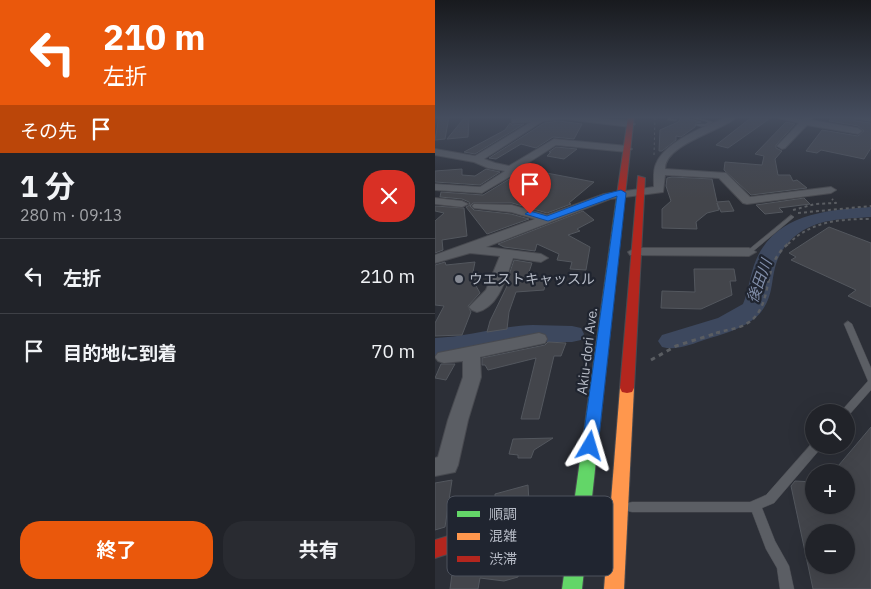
<!DOCTYPE html>
<html lang="ja">
<head>
<meta charset="utf-8">
<style>
	:root { --surface:#212329; --page:#292b31; --text:#f1f3f6; --muted:#a2a4a8; --line:#3e4046; --accent:#ea580c }
	body { margin:0; font-family:"IBM Plex Sans","Noto Sans JP",sans-serif; background:var(--page); color:var(--text); height:100vh; display:flex; flex-direction:column; font-size:19px; white-space:nowrap }
	* { box-sizing:border-box; margin:0 }
	p { font-size:16px; color:var(--muted) }
	.icon { flex:none; width:28px; height:28px; fill:none; stroke:currentColor; stroke-width:2; stroke-linecap:round; stroke-linejoin:round }
	.map { position:relative; flex:1; overflow:hidden }
	.details { display:flex; flex-direction:column; background:var(--surface); width:435px }
	.details>* { flex:none }
	.hud { background:#ea580c; color:#fff; overflow:hidden }
	.fabs { position:absolute; left:370px; top:404px; display:grid; gap:10px }
	.fabs a { display:grid; place-items:center; width:50px; height:50px; border-radius:50%; background:var(--surface); box-shadow:0 5px 20px #0002,0 0 0 1px var(--line); font-size:25px }
	.pin { position:absolute; display:grid; place-items:center; width:42px; height:42px; color:#fff; margin:-51px -21px; border-radius:50% 50% 50% 0; rotate:-45deg; box-shadow:0 0 5px #0007 }
	.pin .icon { rotate:45deg }
	.me { position:absolute; width:55px; margin:-28px; rotate:7deg; stroke-linejoin:round; filter:drop-shadow(0 0 4px #0008) }
	.turn { display:flex; align-items:center; gap:18px; height:105px; padding:0 20px; font-size:22px }
	.turn .icon { width:65px; height:65px; stroke-width:2.5 }
	.turn b { display:block; font-size:35px; line-height:42px }
	.then { display:flex; align-items:center; height:48px; padding:0 20px; background:#0003; gap:10px; font-size:19px }
	.round { display:grid; place-items:center; flex:none; width:52px; height:52px; border-radius:20px; background:var(--page) }
	.summary { display:flex; align-items:center; justify-content:space-between; height:85px; padding:0 20px }
	h1 { font-size:30px; font-weight:700; line-height:38px }
	.cta { display:flex; gap:10px; margin-top:auto; padding:10px 20px }
	.cta a { flex:1; height:58px; border-radius:20px; background:var(--accent); color:#fff; font-size:20px; font-weight:700; line-height:58px; text-align:center }
	.cta a+a { background:var(--page); color:var(--text) }
	ul { padding:0; list-style:none }
	li { display:flex; align-items:center; gap:15px; height:75px; padding:0 20px; border-top:1px solid var(--line) }
	li div { flex:1 }
	li b { display:block; font-size:19px }
	li em { font-style:normal }
	main { display:flex; flex:1; min-height:0 }
	.map>svg:first-child { display:block }
</style>
</head>
<body>
<main>
<section class="details">
<div class="hud">
<div class="turn"><svg class="icon" aria-label="left" viewBox="0 0 24 24"><path d="M17 20v-9H6M10 6l-5 5 5 5"/></svg><div><b>210 m</b>左折</div></div>
<div class="then">その先<svg class="icon" aria-label="arrive" viewBox="0 0 24 24"><path d="M6 21V4h12l-3 4 3 4H6"/></svg></div>
</div>
<div class="summary"><div><h1>1 分</h1><p>280 m · 09:13</p></div><a class="round" style="background:#d93025;color:#fff"><svg class="icon" aria-label="close" viewBox="0 0 24 24"><path d="M6 6l12 12M18 6L6 18"/></svg></a></div>
<ul>
<li><svg class="icon" aria-label="left" viewBox="0 0 24 24"><path d="M17 20v-9H6M10 6l-5 5 5 5"/></svg><div><b>左折</b></div><em>210 m</em></li>
<li><svg class="icon" aria-label="arrive" viewBox="0 0 24 24"><path d="M6 21V4h12l-3 4 3 4H6"/></svg><div><b>目的地に到着</b></div><em>70 m</em></li>
</ul>
<div class="cta"><a>終了</a><a>共有</a></div>
</section>
<div class="map">
<svg width="436" height="589" viewBox="0 0 436 589">
	<rect width="100%" height="100%" fill="#2c2f37"/>
	<g fill="none" stroke-linecap="round" stroke-linejoin="round">
		<path fill="#3d485e" fill-rule="evenodd" d="M436 207V217C410 219 381 218 359 237 329 264 345 288 326 312 314 327 289 334 272 339 257 344 242 351 227 347L223 341 227 335 283 318 308 304C314 290 315 274 321 260 341 213 393 210 436 207Z
			M98 325 137 326 146 328 149 334 146 340 137 342H75L23 355 0 356V338C33 337 65 326 98 325Z"/>
	</g>
	<path fill="#43454b" stroke="#53575e" fill-rule="evenodd" d="M4 117H14L10 139 0 140Z
		M30 117H34L33 137 12 139Z
		M247 117 266 122 261 123 260 127 246 137 241 136V140L227 151H224L225 130 243 122Z
		M317 117H337L293 148 281 145Z
		M397 117H417L420 121 436 123V148L429 159 386 150 382 153 371 151 387 130 423 136 429 131 423 126 394 121Z
		M124 121 147 124 139 139 118 137 101 148 86 144 61 159 54 158 109 123Z
		M351 122 360 124 341 145V148L347 151 340 159 343 175H355L358 181 362 180 372 188 316 195 289 170 290 162 327 165 329 156 320 154Z
		M75 123 77 125 89 124 40 154 29 152 70 130Z
		M121 147 142 149 129 159 112 156 116 152H114Z
		M27 169V175L40 176 51 169 65 172 45 185 0 182V171Z
		M101 171 159 182 134 203 136 204 112 213 77 203H38L35 206 39 210 76 214 94 219 52 234 31 207 35 205 34 202 27 199 5 197 6 192 48 195 81 175 98 176Z
		M237 177 277 179 282 202 294 201 299 211 286 212 282 203 284 210 272 213 261 222 262 229 227 228V209L236 201 231 186 232 178Z
		M369 198 375 204 344 208 348 212 330 214 321 205Z
		M0 206 29 208 32 236 7 240 8 250 0 253V221L9 213 0 211Z
		M148 211 159 220 142 229 145 231 133 235 155 247 151 270 135 269 137 262 122 260 124 254 102 244 100 251 69 247 63 244Z
		M394 227 436 243V307L413 296 421 290 356 260 361 257 354 253Z
		M79 260 97 263 91 281 111 280 109 290 81 292 74 312 72 329 52 332 55 321 73 284H71Z
		M10 262 11 265 40 262 38 272H43L40 284 45 293 33 306 36 312 27 335 0 336V323L9 306 0 305V265Z
		M259 269H299L301 281H295L297 295 266 309 226 308 227 291 260 292Z
		M113 342 131 343 126 356H119L104 419H86L101 358 53 370 50 365H47V358L110 345Z
		M6 364H20L11 380 0 378Z
		M436 427V589H378L356 486 360 481 379 482V505H411V472H398ZM379 532H411V565H379Z
		M118 438 99 450 96 458H83V455L74 454 78 439Z
		M17 480 10 527 0 530V483Z
		M93 485 94 502 60 512V494Z
		M91 538 94 564 85 567 83 577 69 581 45 578 43 589H15L17 574 59 564 61 548Z"/>
	<g fill="none" stroke-linecap="round" stroke-linejoin="round">
		<defs>
			<path id="lane" d="M254 117H259L278 122C274 126 266 128 261 125L262 124H271L273 122Z
				M233 118 242 120 240 121 233 120Z
				M356 215 359 217 358 218 316 253H312L311 252 312 251Z
				M413 321 417 324 436 368V390L414 415 411 416V412H406L408 409 433 381 409 324Z
				M378 442 379 445H387L386 448 339 503 327 508 340 541 354 566 359 589H345L342 568 331 549 317 512H197L193 511 191 507 193 503 197 502H315L331 495Z"/>
			<path id="street" d="M103 117H149L196 121 200 124 196 127 129 119 108 121 49 159 60 163 74 166 119 139 192 146 197 149 192 152 121 145 85 168 98 170 99 172 98 174 81 173 47 193 0 190V184L45 187 70 171 53 168 39 162 0 155V149L40 156 96 122 77 123V119Z
				M292 117H302C287 131 230 144 230 169L291 173 315 197 396 187 401 190 396 193 312 204 308 203 284 178 230 175 228 192 175 199 51 247 106 254 113 258 106 262 78 258C71 277 65 306 42 312L37 310 34 307 51 290 65 256 35 253 0 263V255L100 219 76 212 39 208 37 206 39 204 77 205 112 215 169 194 219 187C219 180 218 170 221 164 230 141 271 126 292 117Z
				M339 117 368 119 371 117H379L376 120 423 128 427 131 423 134 372 125 350 148 347 149 342 146 364 123Z
				M419 117H436V121L420 119Z
				M0 198 27 201 33 204 27 207 0 204Z
				M200 248H314L321 252 314 256 195 255 193 252Z
				M104 333 110 335 112 339 110 343 45 357 46 377 33 420 23 465 20 472 0 476V458L3 457 13 420 28 377V361L9 363 3 361 0 357 3 353Z"/>
			<path id="fast" d="M186 192 190 195 147 589H127L182 195Z"/>
			<path id="slow" d="M192 383 197 384 199 388 189 589H169L185 388 187 384Z"/>
			<path id="jam" d="M193 117H199L190 195 186 198 182 195Z
				M203 176 210 178 199 388 197 392 192 393 187 392 185 388Z
				M154 499 160 501 163 507 160 513 122 519 0 558V540L122 503Z"/>
		</defs>
		<use href="#lane" stroke="#484a50" stroke-width="1"/>
		<use href="#street" stroke="#484a50" stroke-width="2"/>
		<use href="#fast" stroke="#484a50" stroke-width="2"/>
		<use href="#slow" stroke="#484a50" stroke-width="2"/>
		<use href="#jam" stroke="#484a50" stroke-width="2"/>
		<path stroke="#5a5d62" stroke-width="1" stroke-dasharray="2.5 2.5" stroke-linecap="butt" d="M219 155 220 117"/>
		<path stroke="#5a5d62" stroke-width="2" stroke-dasharray="3 3" stroke-linecap="butt" d="M358 210 380 204 401 203 397 199
			M363 213 436 206
			M353 244C377 221 404 219 436 219"/>
		<path stroke="#5a5d62" stroke-width="2.5" stroke-dasharray="4 4" stroke-linecap="butt" d="M281 333C290 330 303 329 311 324 333 312 330 285 338 265 341 256 347 249 354 243"/>
		<path stroke="#5a5d62" stroke-width="3" stroke-dasharray="4.5 4.5" stroke-linecap="butt" d="M216 360 241 346 285 332"/>
		<use href="#lane" fill="#5b5e64" fill-rule="evenodd"/>
		<use href="#street" fill="#5b5e64" fill-rule="evenodd"/>
		<use href="#fast" fill="#63d668" fill-rule="evenodd"/>
		<use href="#slow" fill="#ff974d" fill-rule="evenodd"/>
		<use href="#jam" fill="#b3261e" fill-rule="evenodd"/>
	</g>
	<linearGradient id="sky" x2="0" y2="1"><stop stop-color="#181a1e"/><stop offset="0.59" stop-color="#454d5e"/><stop offset="1" stop-color="#454d5e" stop-opacity="0"/></linearGradient>
	<rect width="436" height="199" fill="url(#sky)"/>
	<path fill="#1a73e8" stroke="#114b97" d="M186 190 191 193 163 446 161 451 155 453 150 451 147 446 182 196 113 221 90 214 95 211 112 216 170 194Z"/>
	<circle fill="#868a94" stroke="#202530" stroke-width="2" cx="24" cy="279" r="5"/>
	<g text-anchor="middle" dominant-baseline="central" stroke-width="4.5" stroke-linejoin="round" paint-order="stroke">
		<g font-size="14" fill="#b6bbc6" stroke="#202530" text-anchor="start">
			<text x="34" y="279">ウエストキャッスル</text>
		</g>
		<g font-size="14" fill="#b6bbc6" stroke="#202530">
			<text transform="translate(152 351) rotate(-83)">Akiu-dori Ave.</text>
		</g>
		<g font-size="15" font-style="italic" fill="#828faa" stroke="#202530">
			<text transform="translate(324 281) rotate(-70)">後田川</text>
		</g>
	</g>
	<rect x="12" y="496" width="166" height="80" rx="8" fill="#202530" stroke="#4d525d" stroke-width="1"/>
	<rect x="22" y="511" width="23" height="6" fill="#63d668"/>
	<rect x="22" y="533" width="23" height="7" fill="#ff974d"/>
	<rect x="22" y="556" width="23" height="6" fill="#b3261e"/>
	<g font-size="14" fill="#b6bbc6">
		<text x="54" y="519">順調</text>
		<text x="54" y="541">混雑</text>
		<text x="54" y="564">渋滞</text>
	</g>
</svg>
<div class="fabs">
<a><svg class="icon" aria-label="search" viewBox="0 0 24 24"><circle cx="10" cy="10" r="6"/><path d="M15 15l6 6"/></svg></a>
<a>+</a>
<a>−</a>
</div>
<div class="pin" style="left:95px;top:214px;background:#d93025"><svg class="icon" aria-label="arrive" viewBox="0 0 24 24"><path d="M6 21V4h12l-3 4 3 4H6"/></svg></div>
<svg class="me" style="left:155px;top:446px" viewBox="-20 -20 40 40"><path d="M0-17L14 15 0 8-14 15z" fill="#1a73e8" stroke="#fff" stroke-width="4"/></svg>
</div>
</main>
</body>
</html>
